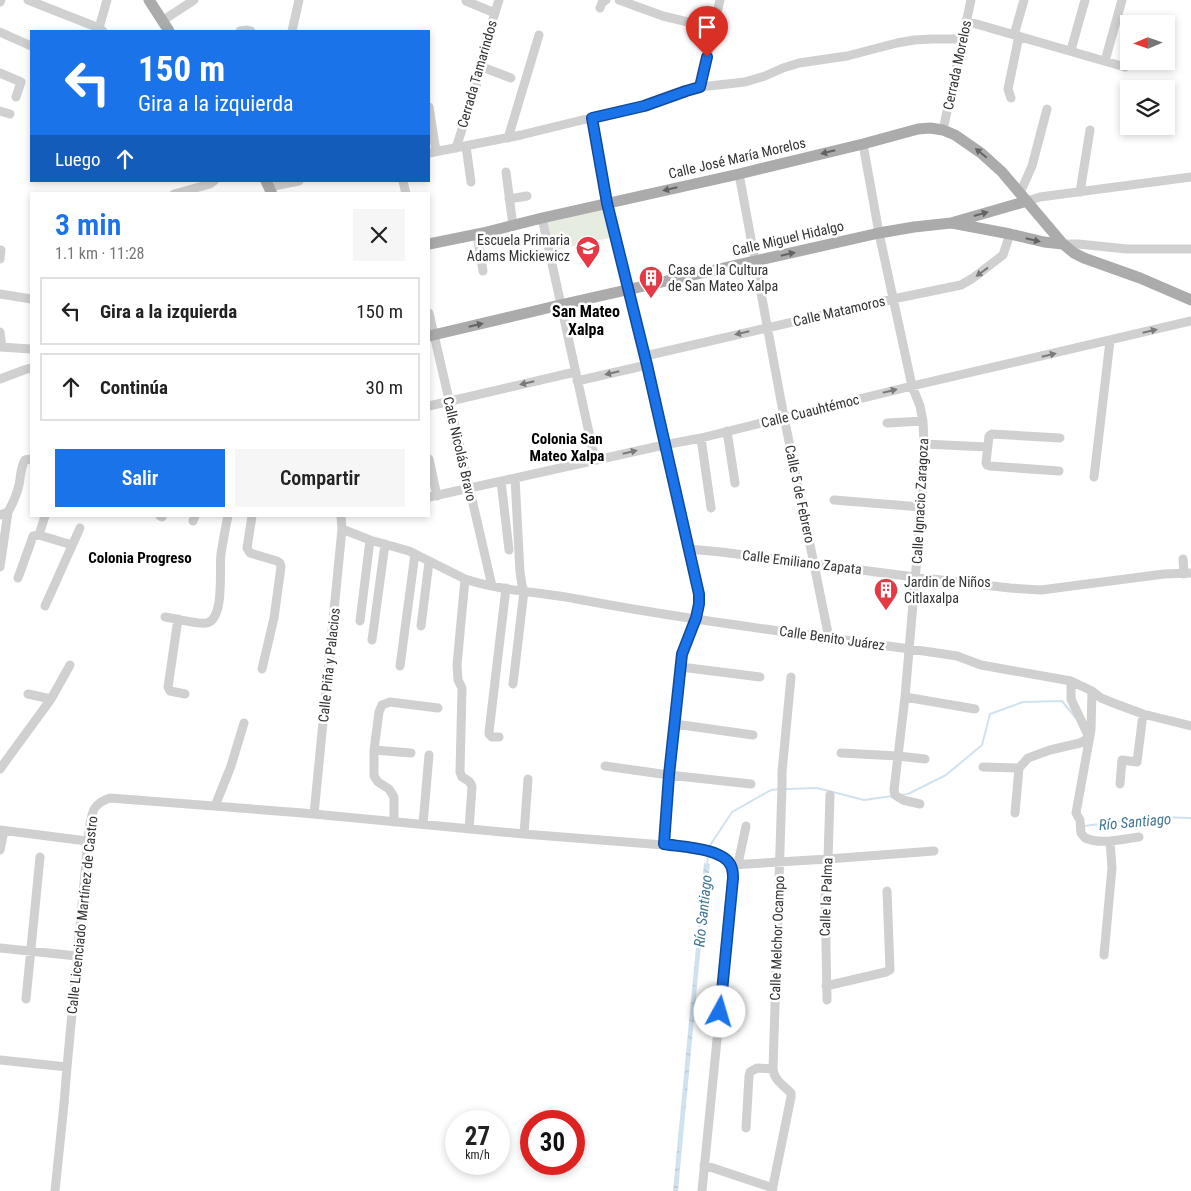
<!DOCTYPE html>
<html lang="es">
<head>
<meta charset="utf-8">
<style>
	:root { --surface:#fff; --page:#f6f6f6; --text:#222; --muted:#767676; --line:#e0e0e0; --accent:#1a73e8 }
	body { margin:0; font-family:"Roboto Condensed",sans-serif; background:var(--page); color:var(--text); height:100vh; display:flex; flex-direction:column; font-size:19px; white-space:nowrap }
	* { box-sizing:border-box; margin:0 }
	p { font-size:16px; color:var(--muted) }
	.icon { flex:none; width:28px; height:28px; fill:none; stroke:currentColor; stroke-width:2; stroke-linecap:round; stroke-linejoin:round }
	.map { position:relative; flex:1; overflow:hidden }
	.sheet { position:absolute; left:30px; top:192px; width:400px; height:325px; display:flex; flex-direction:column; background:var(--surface); border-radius:0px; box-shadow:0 2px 8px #0003 }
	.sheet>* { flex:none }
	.banner { position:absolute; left:30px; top:30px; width:400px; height:152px; border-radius:0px; box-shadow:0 2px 8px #0003; background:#1a73e8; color:#fff; overflow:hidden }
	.needle { width:32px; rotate:268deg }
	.tools { position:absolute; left:1120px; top:15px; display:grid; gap:10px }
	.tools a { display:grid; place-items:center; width:55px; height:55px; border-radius:0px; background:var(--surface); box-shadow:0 2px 8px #0003; font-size:25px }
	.speed { position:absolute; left:445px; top:1110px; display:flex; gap:10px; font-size:25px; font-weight:700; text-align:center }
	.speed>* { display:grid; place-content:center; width:65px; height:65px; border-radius:50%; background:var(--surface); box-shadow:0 2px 8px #0003; line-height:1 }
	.speed small { font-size:12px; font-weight:400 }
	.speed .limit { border:8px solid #d22; background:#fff; color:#111 }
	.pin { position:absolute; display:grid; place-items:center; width:42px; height:42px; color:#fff; margin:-51px -21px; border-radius:50% 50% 50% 0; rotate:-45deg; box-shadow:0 0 5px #0007 }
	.pin .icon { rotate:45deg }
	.me { position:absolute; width:55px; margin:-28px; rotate:6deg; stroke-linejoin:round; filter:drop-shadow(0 0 4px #0008) }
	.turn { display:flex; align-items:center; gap:18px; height:105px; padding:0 25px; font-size:22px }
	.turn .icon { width:65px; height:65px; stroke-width:2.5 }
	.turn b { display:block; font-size:35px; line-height:42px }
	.then { display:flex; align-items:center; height:48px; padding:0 25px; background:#0003; gap:10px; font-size:19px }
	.round { display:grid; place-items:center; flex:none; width:52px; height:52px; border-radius:0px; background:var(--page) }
	.summary { display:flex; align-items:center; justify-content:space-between; height:85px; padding:0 25px }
	h1 { font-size:30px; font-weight:600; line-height:38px; color:var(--accent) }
	.primary-button { display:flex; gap:10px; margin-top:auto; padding:10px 25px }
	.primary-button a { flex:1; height:58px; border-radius:0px; background:var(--accent); color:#fff; font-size:20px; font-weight:600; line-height:58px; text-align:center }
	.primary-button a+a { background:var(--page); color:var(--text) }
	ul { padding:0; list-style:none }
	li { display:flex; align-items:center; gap:15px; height:68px; margin:0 10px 8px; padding:0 15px; border:2px solid var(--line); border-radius:0px }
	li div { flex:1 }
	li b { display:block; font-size:19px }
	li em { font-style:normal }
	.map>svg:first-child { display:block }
</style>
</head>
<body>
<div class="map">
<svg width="1191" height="1191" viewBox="0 0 1191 1191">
	<defs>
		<pattern id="water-ripples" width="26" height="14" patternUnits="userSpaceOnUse" patternTransform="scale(1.25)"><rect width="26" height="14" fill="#cfe2ee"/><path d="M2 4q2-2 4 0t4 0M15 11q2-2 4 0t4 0" fill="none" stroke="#b2c2cd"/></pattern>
	</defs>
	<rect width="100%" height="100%" fill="#fff"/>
	<path fill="#e6ecdf" d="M608 207 614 237 551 251 544 221Z"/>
	<path fill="url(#water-ripples)" d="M704 863 710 864 699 965 678 1191H673Z"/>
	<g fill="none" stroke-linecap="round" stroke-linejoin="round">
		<path stroke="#cfe2ee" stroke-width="2" d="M786 789 817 788 864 800 892 796
			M902 795 908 794 946 775 982 745 990 714 1023 702 1062 701 1075 717
			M1084 826 1155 817 1191 818
			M709 850V847L732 812 771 790 779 789
			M707 865 708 855"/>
		<path stroke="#d0d0d0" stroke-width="9" d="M28 0 99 28 103 31
			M619 0 663 16 713 28
			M466 1 495 13
			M0 2 1 0
			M600 8 602 3 606 0
			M162 21 194 0
			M966 21 1125 67
			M99 28 107 0
			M240 31 247 30 251 31
			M292 31 299 0
			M0 32 31 46
			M1014 35 1024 0
			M1071 50 1085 0
			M1105 61 1122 0
			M482 67 511 78
			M0 73 21 82 16 97
			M700 87 720 0
			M1011 98 1008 89 1019 36
			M429 107 436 151
			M0 111 10 114
			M592 118 607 203 647 365 699 595V604L696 618 682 654 669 775 664 845
			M943 130 971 0
			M508 138 539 35
			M863 144 879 233 912 386 920 406 923 421 924 444 923 487 905 697 894 790 895 795 903 800 920 804
			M466 146 471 182
			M456 148 482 67 484 48 499 0
			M429 153 521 135 570 123 644 105 686 91 700 87 745 82 765 76 783 68 799 63 847 56 897 43 914 40 932 39H961
			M506 172 513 226
			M739 174 784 417 829 638
			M403 181 406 194
			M269 187 299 181
			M1080 192 1090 130
			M1020 193 1032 166 1047 109
			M174 194 210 184 214 181
			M509 199 527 196
			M1027 201 1040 197 1191 177
			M542 218 595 460
			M477 234 483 271
			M1063 244H1078L1127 249H1191
			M0 259 1 250
			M0 294 31 299
			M429 313 492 586
			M0 332 2 347
			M0 347 31 349
			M645 356 893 299 961 285 973 278 1003 255 1010 234
			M0 379 24 370 31 368
			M577 381 647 365
			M429 406 575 372
			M887 423 923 421
			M727 431 735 483
			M701 438 711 508
			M924 444 987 447
			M429 459 437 496
			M1059 471 990 466 987 465 986 463 989 436 992 434 1060 438
			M1094 477 1110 341
			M501 481 509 550
			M429 497 664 445 701 438 912 386 1191 321
			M834 500 921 507
			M0 515 8 512C13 503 17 494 19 485 21 476 20 468 25 460L31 459
			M160 516 162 517
			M252 516 247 548 250 553 277 561 280 563 281 567 274 618 262 669
			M193 521 195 516
			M342 529 370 540 409 551 465 579C501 591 540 592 577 599 703 623 831 637 957 656L981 665 1071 681 1092 691 1101 698 1116 704 1143 714 1191 726
			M39 535 72 545
			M689 549 721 552 915 577 1010 588 1041 590 1164 574 1191 573
			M1183 559 1184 574
			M0 567 8 512
			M18 578 31 542 33 536 39 535 45 516
			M465 579 457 665 458 680 462 688 460 772 462 777C467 780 471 781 472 787L469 829
			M45 606 80 528
			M165 617C173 618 200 625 207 623 225 618 219 569 221 554 223 542 225 529 228 516
			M178 619 168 687 170 691 185 694
			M360 621 370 540
			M421 626 429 562
			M372 640 385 544
			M400 666 415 554
			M681 667 760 677
			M1071 681V699L1088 735
			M513 684 524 591 522 585 520 572 515 478
			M1092 691 1091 730 1076 813 1080 820 1081 833 1085 838C1102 845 1122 839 1139 837
			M28 694 51 699
			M905 697 975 709
			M675 724 753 735
			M499 737H492L489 734V732L506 588
			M374 750 411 753
			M841 753 898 756 925 759
			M605 766 669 775 751 784
			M983 767 1019 768 1028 758 1050 750 1080 743 1089 738
			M0 769 51 699 70 665
			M1120 784 1122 760 1137 762 1143 714
			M215 806 231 766 244 723
			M1015 813 1019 768
			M314 814 342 529 341 516
			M394 822V797L389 789 378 782 374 776V750L379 712 382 705 390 702 438 708
			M423 824 429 755
			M0 830 87 841
			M524 834 528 779
			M0 850 4 831
			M738 864 746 826
			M731 865 828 859 934 851
			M0 948 77 956
			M1104 955 1112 868 1110 841
			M826 986 886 972 890 970 887 891
			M26 999 40 857
			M827 1000 825 890 828 859 830 795
			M0 1060 67 1067
			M746 1128 749 1076 750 1072 757 1068 773 1069
			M704 1165 773 1188
			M55 1191 64 1104 67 1067 89 830C92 812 92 804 110 798L303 813 524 834 664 845 715 853 723 857 731 865 733 878 702 1191
			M772 1191 791 1097V1093C783 1085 774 1080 773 1069L782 786V772L791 677"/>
		<path stroke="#ababab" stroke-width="11" d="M149 0 169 31
			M266 181 272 194
			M952 223 1010 234 1044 242 1063 244
			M429 244 483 233 542 218 739 174 863 144 918 129 930 128 943 130 955 135 981 153 1002 172 1063 244 1074 253 1084 258 1140 278 1191 300
			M429 336 560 305 879 233 914 227 951 223 1027 201"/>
	</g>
	<defs><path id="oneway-solid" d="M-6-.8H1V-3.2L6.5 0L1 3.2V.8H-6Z" transform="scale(1.25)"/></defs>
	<g fill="#636363">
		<use href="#oneway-solid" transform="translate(828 152) rotate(166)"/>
		<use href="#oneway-solid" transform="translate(981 153) rotate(-141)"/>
		<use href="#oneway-solid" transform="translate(670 189) rotate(167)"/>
		<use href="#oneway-solid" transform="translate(981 214) rotate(-16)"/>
		<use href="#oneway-solid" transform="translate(1033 240) rotate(13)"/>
		<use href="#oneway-solid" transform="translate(788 254) rotate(-13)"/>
		<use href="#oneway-solid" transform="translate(476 325) rotate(-13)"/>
	</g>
	<g fill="#7a7a7a">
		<use href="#oneway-solid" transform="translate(982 272) rotate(144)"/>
		<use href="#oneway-solid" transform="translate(1150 331) rotate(-13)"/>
		<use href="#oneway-solid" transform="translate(742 333) rotate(167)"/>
		<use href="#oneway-solid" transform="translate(1049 355) rotate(-13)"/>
		<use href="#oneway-solid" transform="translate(612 373) rotate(167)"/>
		<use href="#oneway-solid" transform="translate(527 383) rotate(167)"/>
		<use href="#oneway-solid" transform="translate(890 391) rotate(-14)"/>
		<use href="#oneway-solid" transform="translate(630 452) rotate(-13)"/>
	</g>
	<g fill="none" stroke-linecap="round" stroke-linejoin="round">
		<defs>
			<path id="route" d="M707 57 700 87 686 91 644 106 592 118 607 203 647 365 699 594V604L696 618 682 654 669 775 664 844C681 847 724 848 731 866 733 870 733 874 733 878L720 1012"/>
		</defs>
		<use href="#route" stroke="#114b97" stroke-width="12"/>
		<use href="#route" stroke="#1a73e8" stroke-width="9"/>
	</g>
	<defs>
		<symbol id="school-pin" viewBox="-11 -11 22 30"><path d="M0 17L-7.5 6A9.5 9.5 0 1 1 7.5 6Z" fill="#e63946" stroke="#fff"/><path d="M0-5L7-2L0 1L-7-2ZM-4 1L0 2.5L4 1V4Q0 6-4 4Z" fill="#fff"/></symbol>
		<symbol id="building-pin" viewBox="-11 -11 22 30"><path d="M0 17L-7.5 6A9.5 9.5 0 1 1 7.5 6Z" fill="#e63946" stroke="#fff"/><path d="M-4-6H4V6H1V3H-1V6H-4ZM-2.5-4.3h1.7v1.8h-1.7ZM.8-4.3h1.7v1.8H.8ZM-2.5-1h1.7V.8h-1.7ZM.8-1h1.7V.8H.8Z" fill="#fff"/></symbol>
	</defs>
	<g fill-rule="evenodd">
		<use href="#school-pin" x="574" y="234" width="28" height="38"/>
		<use href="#building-pin" x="637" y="264" width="28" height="38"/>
		<use href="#building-pin" x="872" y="576" width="28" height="38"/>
	</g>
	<g text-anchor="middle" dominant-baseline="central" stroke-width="5" stroke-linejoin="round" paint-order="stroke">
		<g font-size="14" fill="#333" stroke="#fff">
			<text transform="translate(957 65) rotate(-78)">Cerrada Morelos</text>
			<text transform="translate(477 74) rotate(-74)">Cerrada Tamarindos</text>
			<text transform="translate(737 158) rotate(-13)">Calle José María Morelos</text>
			<text transform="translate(788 238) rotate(-13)">Calle Miguel Hidalgo</text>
			<text transform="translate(839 311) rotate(-13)">Calle Matamoros</text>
			<text transform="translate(810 411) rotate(-14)">Calle Cuauhtémoc</text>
			<text transform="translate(460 449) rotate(77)">Calle Nicolás Bravo</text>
			<text transform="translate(800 494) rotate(78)">Calle 5 de Febrero</text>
			<text transform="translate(920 501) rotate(-87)">Calle Ignacio Zaragoza</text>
			<text transform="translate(802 562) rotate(7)">Calle Emiliano Zapata</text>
			<text transform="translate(832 638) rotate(8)">Calle Benito Juárez</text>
			<text transform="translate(329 665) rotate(-84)">Calle Piña y Palacios</text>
			<text transform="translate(826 897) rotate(-88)">Calle la Palma</text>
			<text transform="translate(82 915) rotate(-84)">Calle Licenciado Martínez de Castro</text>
			<text transform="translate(777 938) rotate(-88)">Calle Melchor Ocampo</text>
		</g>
		<g font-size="14" fill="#333" stroke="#fff" text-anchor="start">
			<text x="570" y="240" text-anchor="end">Escuela Primaria<tspan x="570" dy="16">Adams Mickiewicz</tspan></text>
			<text x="668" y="270">Casa de la Cultura<tspan x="668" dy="16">de San Mateo Xalpa</tspan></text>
			<text x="904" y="582">Jardin de Niños<tspan x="904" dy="16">Citlaxalpa</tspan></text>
		</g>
		<g font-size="15" font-weight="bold" fill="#000" stroke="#fff">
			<text x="567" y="439">Colonia San<tspan x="567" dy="17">Mateo Xalpa</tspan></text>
			<text x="140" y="558">Colonia Progreso</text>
		</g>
		<g font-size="15" font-style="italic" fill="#3f7597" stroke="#fff">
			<text transform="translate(1135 822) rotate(-5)">Río Santiago</text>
			<text transform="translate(703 911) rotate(-84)">Río Santiago</text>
		</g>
		<g font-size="16" font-weight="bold" fill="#000" stroke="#fff">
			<text x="586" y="311">San Mateo<tspan x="586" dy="18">Xalpa</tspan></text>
		</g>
	</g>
</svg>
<div class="tools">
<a><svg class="needle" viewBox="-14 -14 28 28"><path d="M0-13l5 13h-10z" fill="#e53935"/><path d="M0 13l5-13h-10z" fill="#767676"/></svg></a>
<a><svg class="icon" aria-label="layers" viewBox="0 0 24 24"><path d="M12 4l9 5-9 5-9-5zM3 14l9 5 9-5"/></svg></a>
</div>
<div class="speed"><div>27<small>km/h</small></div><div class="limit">30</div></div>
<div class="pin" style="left:707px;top:57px;background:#d93025"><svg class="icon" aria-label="arrive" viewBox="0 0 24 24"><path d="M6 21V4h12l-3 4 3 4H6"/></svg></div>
<svg class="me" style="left:720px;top:1012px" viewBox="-20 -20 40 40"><circle r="19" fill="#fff"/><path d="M0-13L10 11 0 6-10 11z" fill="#1a73e8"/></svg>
<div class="banner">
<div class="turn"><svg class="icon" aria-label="left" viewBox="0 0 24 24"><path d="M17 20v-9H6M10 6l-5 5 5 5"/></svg><div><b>150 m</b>Gira a la izquierda</div></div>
<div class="then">Luego<svg class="icon" aria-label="ahead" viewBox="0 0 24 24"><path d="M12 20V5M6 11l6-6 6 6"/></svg></div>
</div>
<section class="sheet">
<div class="summary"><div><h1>3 min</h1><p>1.1 km · 11:28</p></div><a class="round"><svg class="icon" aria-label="close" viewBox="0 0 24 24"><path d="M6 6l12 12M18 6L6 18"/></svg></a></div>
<ul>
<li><svg class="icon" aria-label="left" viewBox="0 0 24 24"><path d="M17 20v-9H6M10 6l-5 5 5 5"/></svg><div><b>Gira a la izquierda</b></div><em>150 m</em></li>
<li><svg class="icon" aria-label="ahead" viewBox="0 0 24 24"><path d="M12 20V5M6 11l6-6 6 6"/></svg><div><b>Continúa</b></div><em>30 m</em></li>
</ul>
<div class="primary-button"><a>Salir</a><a>Compartir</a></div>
</section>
</div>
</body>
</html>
